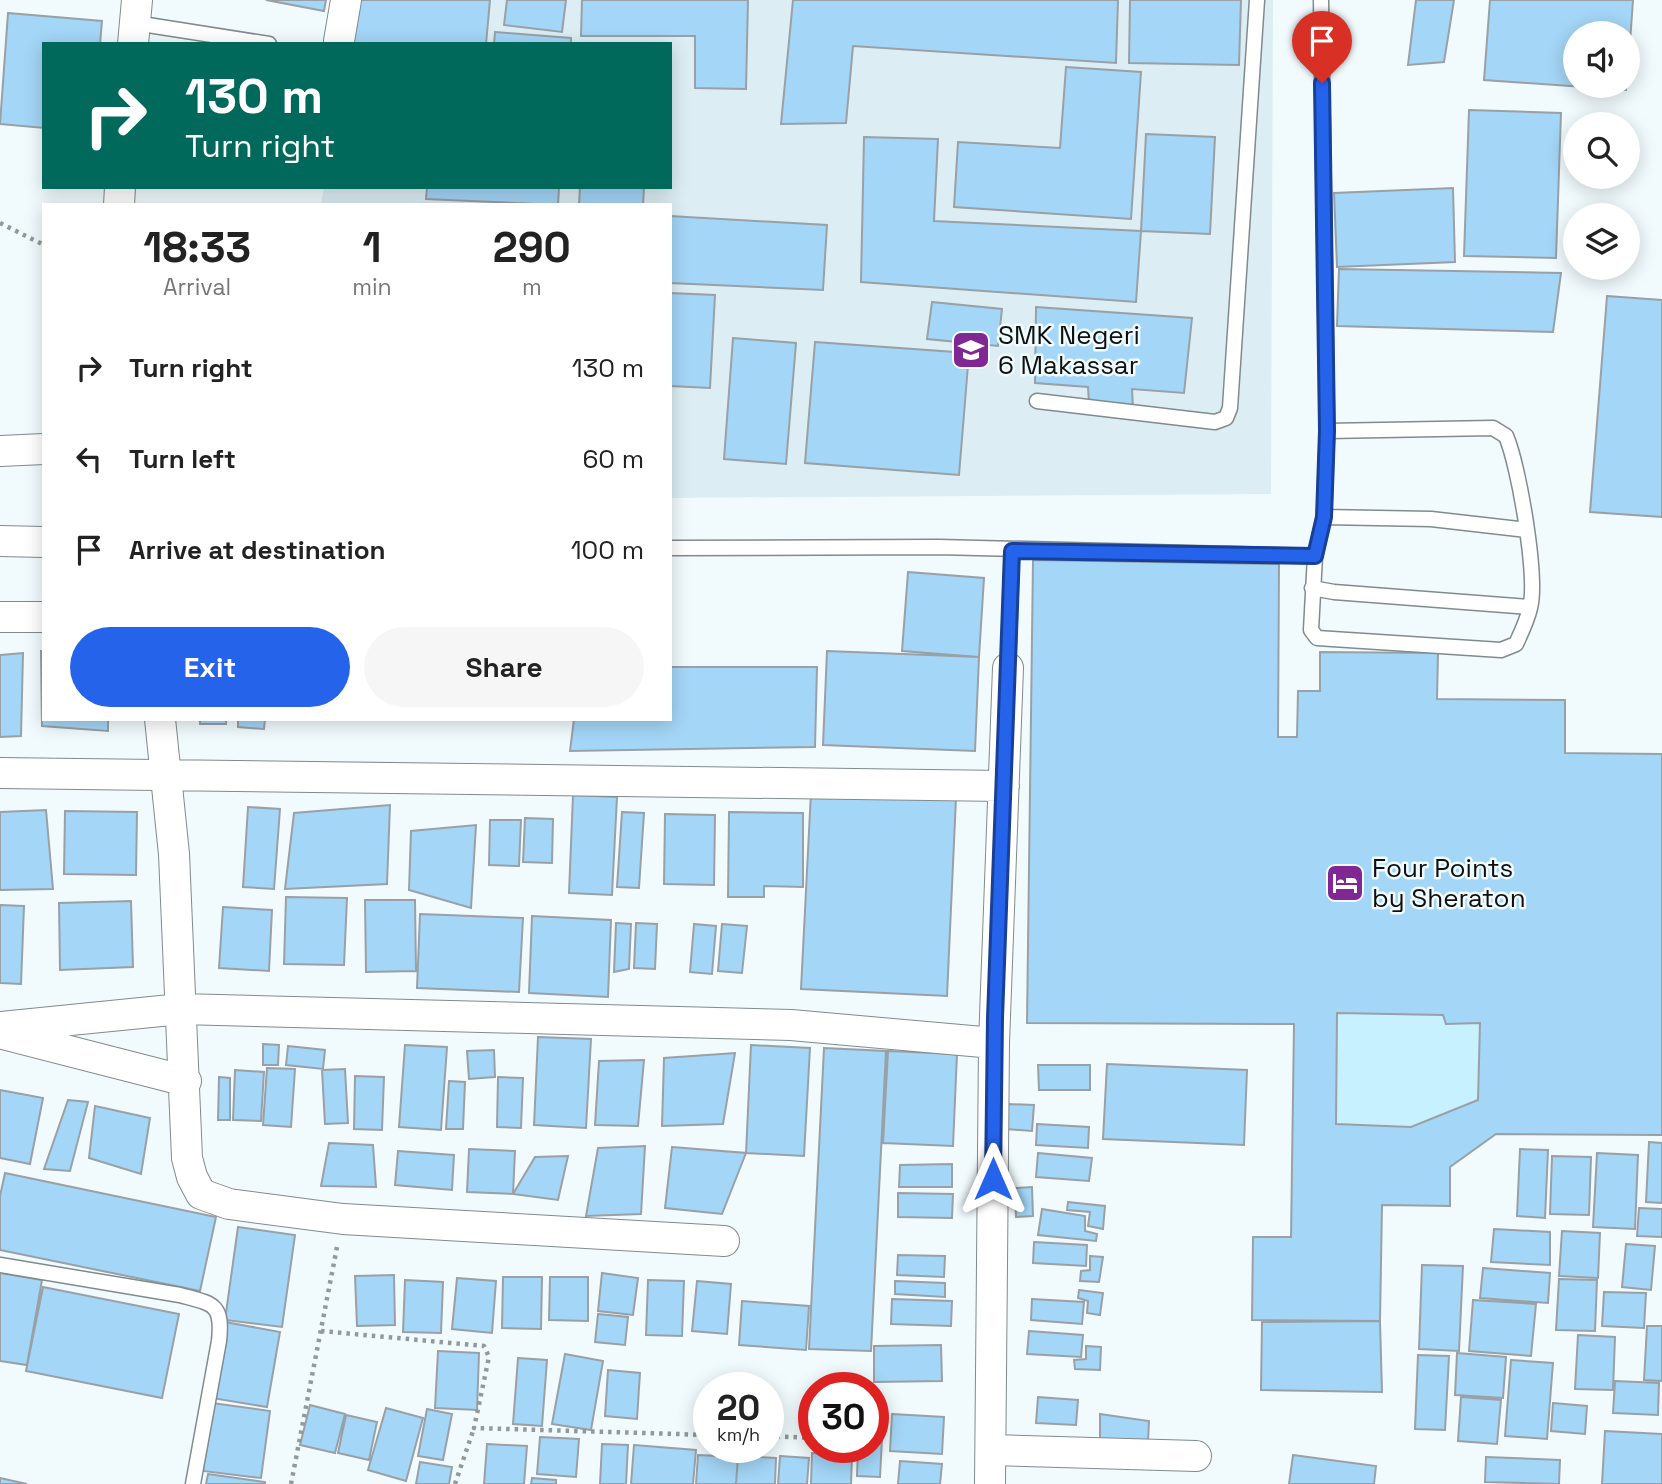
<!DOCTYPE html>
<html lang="en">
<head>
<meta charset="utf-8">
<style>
	:root { --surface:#fff; --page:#f6f6f6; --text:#222; --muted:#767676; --accent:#2563eb }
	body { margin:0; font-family:"Space Grotesk",sans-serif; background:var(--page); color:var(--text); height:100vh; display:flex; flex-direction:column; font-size:26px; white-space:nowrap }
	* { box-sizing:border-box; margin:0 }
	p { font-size:23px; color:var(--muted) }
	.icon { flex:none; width:38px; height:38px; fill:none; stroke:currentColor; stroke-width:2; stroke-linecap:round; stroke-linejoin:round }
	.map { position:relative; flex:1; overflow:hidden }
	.drawer { position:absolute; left:42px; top:203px; width:630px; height:518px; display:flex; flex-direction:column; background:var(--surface); border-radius:0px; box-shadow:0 4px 18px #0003 }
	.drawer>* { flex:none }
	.guide { position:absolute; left:42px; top:42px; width:630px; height:147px; border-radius:0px; box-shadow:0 4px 18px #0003; background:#00695c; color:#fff; overflow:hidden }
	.buttons { position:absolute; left:1563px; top:21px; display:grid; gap:14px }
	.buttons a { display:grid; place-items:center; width:77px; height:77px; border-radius:50%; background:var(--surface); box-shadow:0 4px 18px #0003; font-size:35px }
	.speed { position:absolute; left:693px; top:1372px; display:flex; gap:14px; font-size:35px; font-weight:700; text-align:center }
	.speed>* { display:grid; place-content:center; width:91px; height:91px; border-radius:50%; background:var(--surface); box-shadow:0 4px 18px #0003; line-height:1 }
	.speed small { font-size:18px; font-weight:400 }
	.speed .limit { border:10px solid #d22; background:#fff; color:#111 }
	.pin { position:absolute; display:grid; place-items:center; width:60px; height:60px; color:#fff; margin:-72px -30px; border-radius:50% 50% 50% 0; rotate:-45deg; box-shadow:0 0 7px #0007 }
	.pin .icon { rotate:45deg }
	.me { position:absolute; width:77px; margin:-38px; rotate:0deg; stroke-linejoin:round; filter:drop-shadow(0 0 5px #0008) }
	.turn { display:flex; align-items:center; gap:24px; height:147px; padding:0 28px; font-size:32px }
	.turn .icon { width:91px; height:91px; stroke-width:2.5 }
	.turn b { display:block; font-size:49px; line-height:60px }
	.eta { display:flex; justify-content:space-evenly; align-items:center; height:119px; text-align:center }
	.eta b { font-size:42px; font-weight:700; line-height:49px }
	.action { display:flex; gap:14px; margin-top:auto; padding:14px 28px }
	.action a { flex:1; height:80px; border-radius:42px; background:var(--accent); color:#fff; font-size:28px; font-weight:700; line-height:80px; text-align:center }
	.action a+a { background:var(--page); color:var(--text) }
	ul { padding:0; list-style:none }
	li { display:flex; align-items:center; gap:21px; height:91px; padding:0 28px }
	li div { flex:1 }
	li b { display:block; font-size:26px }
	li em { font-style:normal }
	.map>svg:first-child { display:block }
</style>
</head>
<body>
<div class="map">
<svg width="1662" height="1484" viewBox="0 0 1662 1484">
	<rect width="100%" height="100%" fill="#f1fbfe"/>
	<path fill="#dceef4" d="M353 0H1273L1271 494 670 498V205H321L324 187H670V44H346Z"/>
	<path fill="#c7f1fe" d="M1337 1013 1443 1015 1446 1024 1480 1023 1478 1100 1411 1127 1336 1124Z"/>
	<path fill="#a4d6f7" stroke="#99a0a6" stroke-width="2" fill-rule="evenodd" d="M266 0H326L324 11Z
		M355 0H490L486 44H351Z
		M507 0H566L562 32 504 25Z
		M582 0H748L746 89 695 88V36H581Z
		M793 0H1118L1116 63 853 46 846 123 781 124Z
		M1130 0H1241L1239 65 1129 63Z
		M1416 0H1454L1444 62 1408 65Z
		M1490 0H1633L1628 71V33H1575V86H1626V90L1484 80Z
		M8 13 102 21 100 44H44V128L0 124Z
		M495 32 571 38V44H494Z
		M1066 67 1141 72 1131 219 954 207 958 142 1060 148Z
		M1469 110 1561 113 1556 258 1464 256Z
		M1146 134 1215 137 1210 234 1141 231Z
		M864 137 938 139 934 221 1141 231 1136 302 861 282Z
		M427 187H559L558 205 426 199Z
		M580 187H644L643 205H579Z
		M1453 188 1455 262 1337 267 1334 193Z
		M670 216 827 225 823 290 670 283Z
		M1339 269 1561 273 1553 332 1337 326Z
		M670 293 715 295 710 388 670 386Z
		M1607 296 1662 300V517L1590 512Z
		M932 302 1002 309 998 346 927 339Z
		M1036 307 1192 318 1184 393 1132 389 1133 407 1089 404 1088 387 1035 383Z
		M733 338 796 343 786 464 724 459Z
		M815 342 969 353 959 475 805 463Z
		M1033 560 1279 564 1278 737H1297L1298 691H1320V652L1438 653 1437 699 1565 700V753L1662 754V1135L1496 1134 1450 1167V1206L1382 1205 1380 1321 1252 1320 1253 1237H1291L1294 1024 1027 1023ZM1337 1013 1443 1015 1446 1024 1480 1023 1478 1100 1411 1127 1336 1124Z
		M908 572 984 578 979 657 902 651Z
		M41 651H44V719H108V731L42 726Z
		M827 651 979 657 975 751 823 745Z
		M23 653 21 736 0 737V655Z
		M670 667H817L815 747 570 751 574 719H670Z
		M200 719H226V724H200Z
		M238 719H265L264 729 238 727Z
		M811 792 956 798 947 996 801 989Z
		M573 795 617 797 612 895 569 893Z
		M390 805 387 884 285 889 294 813Z
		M248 807 280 809 274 889 243 887Z
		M46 810 53 889 0 890V812Z
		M65 811 137 812 136 875 64 874Z
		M622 812 644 813 639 888 617 887Z
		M729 812 803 813V887L764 886V897H728Z
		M665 814 715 815 714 885 664 884Z
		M525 818 553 819 552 863 523 862Z
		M490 820H521L519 866 489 865Z
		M476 825 471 908 409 890 411 831Z
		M286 897 347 898 344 965 284 964Z
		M365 900H415L416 971 366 972Z
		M131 901 133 967 60 970 59 903Z
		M0 905 24 906 21 984 0 983Z
		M223 907 272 910 269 971 219 968Z
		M420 914 523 918 519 992 417 988Z
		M532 916 611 920 608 997 529 993Z
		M616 923 631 924 629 969 614 972Z
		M636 923 657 924 655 969 634 968Z
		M694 924 716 926 712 974 690 972Z
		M722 924 747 926 742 973 718 971Z
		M538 1037 591 1039 586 1128 534 1125Z
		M263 1044 279 1045 278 1065H263Z
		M405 1045 447 1047 441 1130 399 1127Z
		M751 1045 810 1048 804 1156 746 1153Z
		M288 1046 325 1050 323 1069 286 1065Z
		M824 1048 886 1051 871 1351 809 1349Z
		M494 1050 495 1077 469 1079 467 1051Z
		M888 1051 957 1054 953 1146 883 1143Z
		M735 1053 723 1124 662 1126 664 1058Z
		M644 1060 638 1126 595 1125 599 1061Z
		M1107 1064 1247 1070 1244 1145 1103 1139Z
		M1038 1065H1090V1090H1039Z
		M267 1068 295 1069 291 1127 263 1125Z
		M345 1069 348 1123 325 1124 322 1070Z
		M235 1070 264 1072 261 1121 233 1120Z
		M355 1076 384 1077 382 1130 354 1129Z
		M219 1077 230 1078V1120H218Z
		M498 1077 523 1078 521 1128 497 1127Z
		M449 1081 465 1082 463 1129H446Z
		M0 1090 43 1098 30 1164 0 1158Z
		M68 1100 88 1102 70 1171 44 1169Z
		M1008 1104 1034 1105 1032 1131 1006 1129Z
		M95 1106 150 1118 141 1174 89 1158Z
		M1037 1124 1089 1127 1088 1148 1036 1145Z
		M1649 1142 1662 1143V1203L1646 1202Z
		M329 1143 373 1145 376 1187 321 1186Z
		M645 1146 641 1214 586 1216 598 1148Z
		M672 1147 746 1153 722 1214 665 1208Z
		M469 1149 515 1151 513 1194 467 1192Z
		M1520 1149 1548 1150 1545 1218 1517 1216Z
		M398 1151 454 1155 452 1190 395 1185Z
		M1038 1153 1092 1158 1089 1181 1036 1177Z
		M1597 1153 1638 1155 1635 1229 1593 1227Z
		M568 1156 558 1200 513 1194 535 1157Z
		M1552 1156 1591 1157 1589 1215 1550 1214Z
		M952 1164V1187H899L900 1165Z
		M5 1173 216 1217 200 1291 0 1250V1196Z
		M1032 1187 1033 1216 1016 1217 1015 1188Z
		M898 1193 953 1194 952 1218 898 1217Z
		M1068 1202 1105 1206 1103 1229 1088 1226 1090 1212 1067 1210Z
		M1639 1208 1662 1209V1237L1637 1236Z
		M1042 1209 1085 1216V1231L1097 1234 1096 1241 1038 1235Z
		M238 1227 295 1235 282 1327 225 1320Z
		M1494 1229 1550 1232V1265L1491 1262Z
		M1562 1231 1600 1233 1598 1278 1559 1276Z
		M1034 1242 1087 1245 1086 1266 1033 1263Z
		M1626 1244 1655 1246 1651 1290 1622 1287Z
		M898 1255 945 1256 944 1277 897 1275Z
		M1090 1256 1103 1257 1099 1282 1080 1281 1081 1271 1090 1270Z
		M1422 1265 1463 1266 1459 1351 1419 1349Z
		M1483 1268 1550 1273 1548 1303 1480 1298Z
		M0 1273 42 1280 27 1365 0 1361Z
		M602 1273 638 1278 633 1315 598 1311Z
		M394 1275 395 1325 357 1326 355 1276Z
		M503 1277H542L541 1329 502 1328Z
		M550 1277H588V1321L549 1320Z
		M457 1278 496 1281 492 1333 452 1329Z
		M1559 1279 1597 1280 1595 1331 1556 1330Z
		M405 1280 443 1282 441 1333 403 1332Z
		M648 1280 684 1281 682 1336 646 1335Z
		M697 1281 731 1284 727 1334 692 1331Z
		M895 1281 945 1283V1297L895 1294Z
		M43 1287 179 1314 162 1398 26 1371Z
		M1079 1290 1103 1293 1100 1315 1087 1313 1088 1301 1078 1298Z
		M1604 1292 1646 1293 1644 1328 1602 1326Z
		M892 1299 952 1301 951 1326 891 1324Z
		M1032 1299 1084 1302 1082 1324 1031 1320Z
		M1473 1300 1536 1304 1531 1356 1469 1351Z
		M742 1301 809 1306 806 1350 739 1345Z
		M598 1314 628 1317 625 1345 595 1342Z
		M1380 1321 1382 1392 1261 1390 1262 1322Z
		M225 1322 280 1332 267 1407 212 1398Z
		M1647 1326H1662V1381L1644 1380Z
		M1029 1331 1083 1335 1081 1357 1027 1354Z
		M1578 1335 1615 1337 1613 1390 1575 1389Z
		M941 1345 942 1381 874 1382V1346Z
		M1086 1346 1101 1347 1100 1370 1075 1369 1074 1360 1086 1359Z
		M438 1351 479 1353 477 1410 435 1408Z
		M1457 1353 1506 1357 1503 1398 1455 1395Z
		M565 1354 603 1361 591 1430 552 1424Z
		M1418 1355 1449 1356 1445 1430 1415 1429Z
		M518 1358 547 1360 542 1426 513 1424Z
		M1511 1360 1553 1363 1547 1439 1505 1436Z
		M608 1370 640 1373 637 1419 605 1416Z
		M1615 1381 1659 1383 1658 1415 1613 1413Z
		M1038 1397 1078 1400 1076 1425 1036 1423Z
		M1461 1397 1501 1400 1497 1444 1458 1441Z
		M212 1403 270 1411 261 1478 203 1471Z
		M1553 1403 1587 1406 1585 1434 1551 1431Z
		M310 1405 345 1414 335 1453 300 1445Z
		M386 1408 423 1418 406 1481 368 1470Z
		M427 1409 452 1414 443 1460 418 1456Z
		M892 1414 944 1417 942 1454 890 1451Z
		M1100 1414 1149 1421 1148 1443 1100 1446Z
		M346 1415 377 1422 369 1460 338 1453Z
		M1605 1431 1662 1434V1484H1602Z
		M540 1437 579 1439 576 1477 537 1474Z
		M873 1439H882L880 1477 857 1476 858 1447H873Z
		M487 1444 527 1446 524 1484H484Z
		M602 1444 628 1445 626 1484H600Z
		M634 1445 696 1450 693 1484H631Z
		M812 1453 852 1455 851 1484H811Z
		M698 1455 738 1457 736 1484H696Z
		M1293 1455 1376 1466 1374 1484H1289Z
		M738 1456 776 1458 775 1484H736Z
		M780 1456 809 1458 807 1484H778Z
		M1486 1457 1560 1460 1559 1484 1485 1482Z
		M900 1461 942 1464 940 1484H898Z
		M420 1462 452 1467 449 1484H416Z
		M208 1474 265 1482V1484H206Z
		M0 1478 27 1484H0Z
		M532 1478 556 1480V1484H531Z"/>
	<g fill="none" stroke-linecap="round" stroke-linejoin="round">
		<defs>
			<path id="lane" d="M1321 0 1327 431 1324 517 1315 556 1311 630 1317 638 1501 650 1516 644C1521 633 1527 621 1530 608 1538 578 1519 466 1506 436L1493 428 1327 431
				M135 23 269 44
				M1037 401 1215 422 1226 418 1230 408 1257 0
				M1324 517 1431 519 1527 530
				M670 548 938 547 1315 556
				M1312 588 1334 592 1530 607
				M1008 668 1012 551
				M0 1265 180 1295C213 1304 223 1303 219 1341L193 1484"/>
			<path id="street" d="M339 41 346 0
				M133 44 137 0
				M119 205 120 187
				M0 451 44 449
				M0 541 44 542
				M0 617H44
				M160 719 174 854 187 1158 192 1177 201 1194 229 1204 343 1219 724 1241
				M0 773 1004 786
				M0 1027 181 1009 791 1025 994 1043
				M3 1034 186 1081
				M991 1450 1196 1456
				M990 1484 994 1043 1008 668"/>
		</defs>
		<use href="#lane" stroke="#818a8d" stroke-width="17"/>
		<use href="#street" stroke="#818a8d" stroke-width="32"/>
		<path stroke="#91999b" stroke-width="4.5" stroke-dasharray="3.5 5" stroke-linecap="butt" d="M0 223 44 245
			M321 1331 484 1346 489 1357 474 1428 709 1435
			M768 1436 814 1438
			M291 1484 337 1247
			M455 1484 474 1428"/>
		<use href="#lane" stroke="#fff" stroke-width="14"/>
		<use href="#street" stroke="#fff" stroke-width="30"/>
	</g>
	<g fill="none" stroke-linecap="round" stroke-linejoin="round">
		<defs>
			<path id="route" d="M993 1179 995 1018 1012 551 1315 556 1324 517 1327 431 1322 83"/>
		</defs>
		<use href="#route" stroke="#184099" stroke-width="18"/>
		<use href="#route" stroke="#2563eb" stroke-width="12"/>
	</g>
	<defs>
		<symbol id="school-square" viewBox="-11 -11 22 22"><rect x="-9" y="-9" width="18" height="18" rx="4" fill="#802794" stroke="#f1fbfe"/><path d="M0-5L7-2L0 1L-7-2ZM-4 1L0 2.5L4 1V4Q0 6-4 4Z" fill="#fff"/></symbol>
		<symbol id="hotel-square" viewBox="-11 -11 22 22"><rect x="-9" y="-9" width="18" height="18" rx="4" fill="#802794" stroke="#f1fbfe"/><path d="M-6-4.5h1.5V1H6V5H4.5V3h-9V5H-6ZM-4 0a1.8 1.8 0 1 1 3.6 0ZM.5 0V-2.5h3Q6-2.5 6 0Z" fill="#fff"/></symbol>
	</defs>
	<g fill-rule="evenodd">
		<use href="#school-square" x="949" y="328" width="44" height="44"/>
		<use href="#hotel-square" x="1323" y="861" width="44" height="44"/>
	</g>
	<g text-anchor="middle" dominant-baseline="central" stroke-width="5" stroke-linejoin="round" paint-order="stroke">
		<g font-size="26" fill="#0d1112" stroke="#f1fbfe" text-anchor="start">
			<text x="998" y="335">SMK Negeri<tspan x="998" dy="30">6 Makassar</tspan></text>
			<text x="1372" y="868">Four Points<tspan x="1372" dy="30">by Sheraton</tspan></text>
		</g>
	</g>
</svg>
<div class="buttons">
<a><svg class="icon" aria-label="sound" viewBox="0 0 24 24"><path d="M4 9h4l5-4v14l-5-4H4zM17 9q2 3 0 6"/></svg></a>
<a><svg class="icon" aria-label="search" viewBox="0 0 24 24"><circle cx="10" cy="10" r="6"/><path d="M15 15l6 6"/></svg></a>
<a><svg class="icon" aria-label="layers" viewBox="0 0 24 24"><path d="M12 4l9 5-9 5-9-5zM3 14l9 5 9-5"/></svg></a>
</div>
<div class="speed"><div>20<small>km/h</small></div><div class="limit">30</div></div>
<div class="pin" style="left:1322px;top:83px;background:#d93025"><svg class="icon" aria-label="arrive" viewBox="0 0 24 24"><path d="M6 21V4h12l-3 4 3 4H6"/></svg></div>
<svg class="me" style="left:993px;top:1179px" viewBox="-20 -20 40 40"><path d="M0-17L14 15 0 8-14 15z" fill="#2563eb" stroke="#fff" stroke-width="4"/></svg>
<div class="guide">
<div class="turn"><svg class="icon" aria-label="right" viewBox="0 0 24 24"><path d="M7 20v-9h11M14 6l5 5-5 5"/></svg><div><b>130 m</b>Turn right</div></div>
</div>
<section class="drawer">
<div class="eta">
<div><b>18:33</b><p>Arrival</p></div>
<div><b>1</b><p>min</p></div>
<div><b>290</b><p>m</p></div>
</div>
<ul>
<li><svg class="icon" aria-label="right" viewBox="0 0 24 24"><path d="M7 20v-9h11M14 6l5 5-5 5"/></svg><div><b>Turn right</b></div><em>130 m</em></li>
<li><svg class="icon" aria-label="left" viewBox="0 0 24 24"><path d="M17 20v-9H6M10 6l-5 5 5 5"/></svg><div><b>Turn left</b></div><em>60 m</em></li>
<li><svg class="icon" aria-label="arrive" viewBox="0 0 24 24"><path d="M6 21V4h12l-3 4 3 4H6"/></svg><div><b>Arrive at destination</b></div><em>100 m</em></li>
</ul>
<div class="action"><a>Exit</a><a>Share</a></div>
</section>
</div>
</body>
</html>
